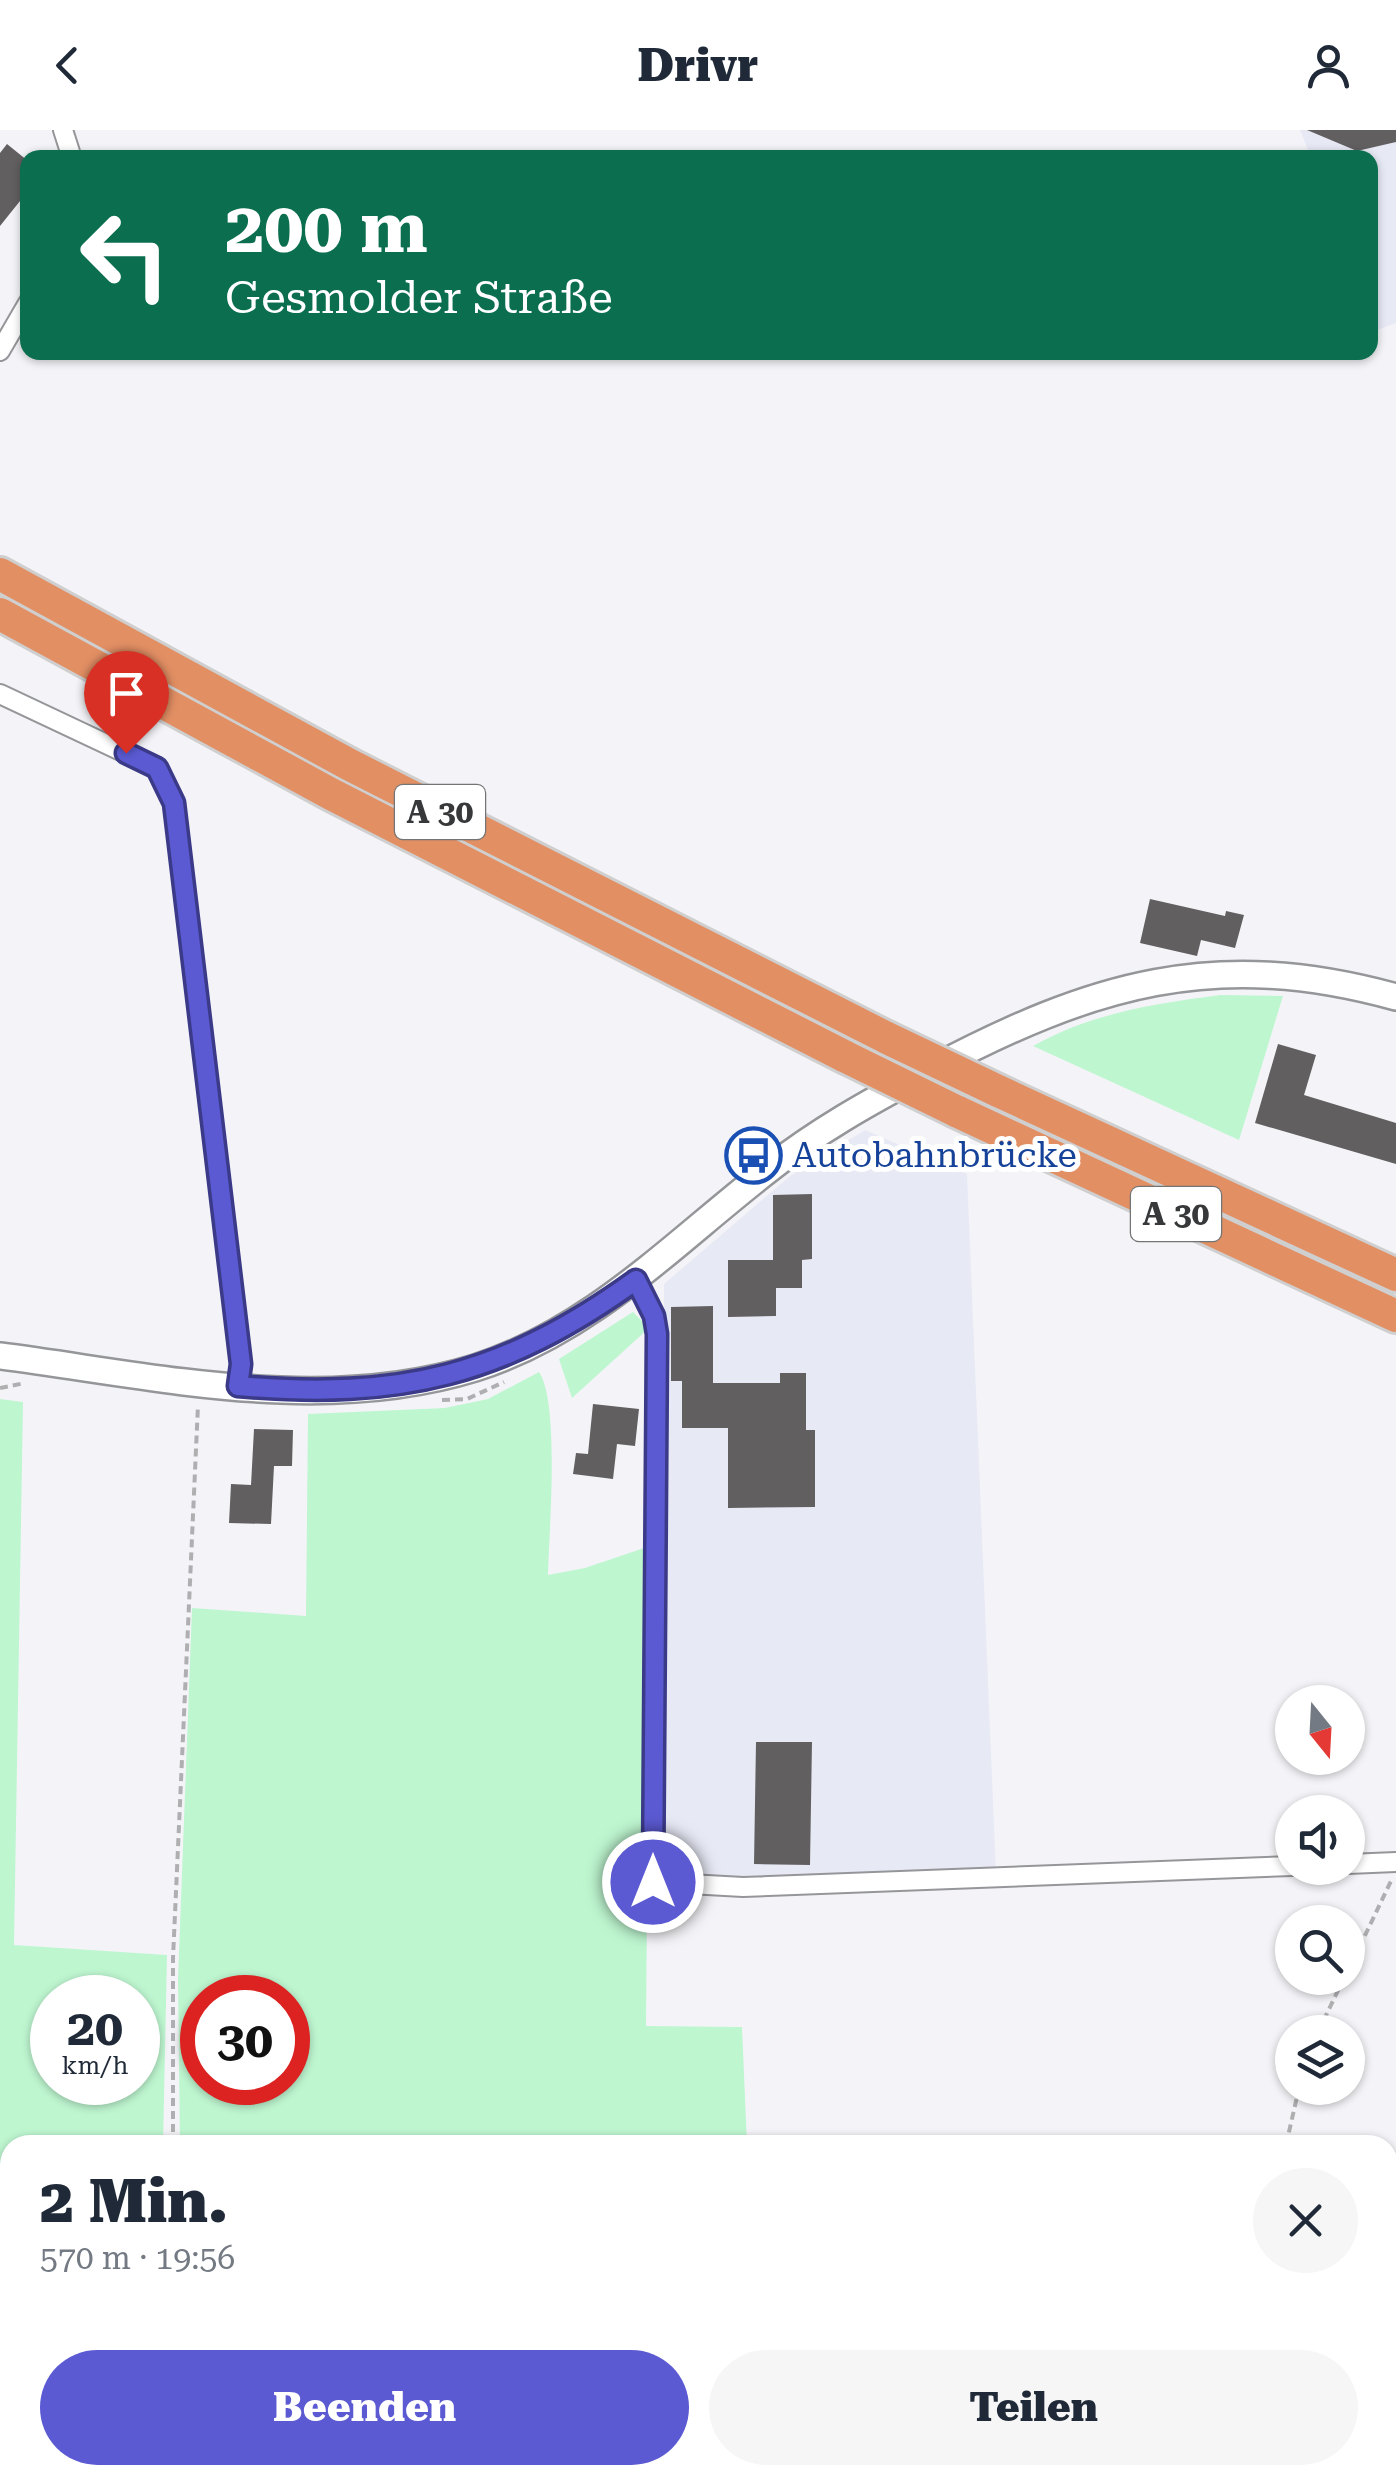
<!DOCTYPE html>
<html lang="de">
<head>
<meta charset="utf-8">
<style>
	:root { --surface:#fff; --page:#f6f6f7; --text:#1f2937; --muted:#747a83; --accent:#5b5ad2 }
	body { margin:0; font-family:"Roboto Serif",serif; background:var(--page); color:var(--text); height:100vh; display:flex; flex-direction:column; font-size:38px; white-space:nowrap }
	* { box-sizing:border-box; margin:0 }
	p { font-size:32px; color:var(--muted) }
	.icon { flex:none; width:55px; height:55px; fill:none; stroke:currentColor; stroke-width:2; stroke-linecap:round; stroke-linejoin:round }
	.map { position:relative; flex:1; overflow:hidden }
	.side { position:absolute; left:0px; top:2005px; width:1398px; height:350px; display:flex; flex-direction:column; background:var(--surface); border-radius:30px 30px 0 0; box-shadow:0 2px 8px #0004 }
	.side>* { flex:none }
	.guide { position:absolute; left:20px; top:20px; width:1358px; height:210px; border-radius:20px; box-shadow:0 2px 8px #0004; background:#0b6e4f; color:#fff; overflow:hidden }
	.needle { width:65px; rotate:162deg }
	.fabs { position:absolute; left:1275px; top:1555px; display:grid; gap:20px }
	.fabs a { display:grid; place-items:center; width:90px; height:90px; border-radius:50%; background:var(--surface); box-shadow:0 2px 8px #0004; font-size:50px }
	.speed { position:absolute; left:30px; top:1845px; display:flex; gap:20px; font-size:50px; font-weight:700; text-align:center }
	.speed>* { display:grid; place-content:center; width:130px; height:130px; border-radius:50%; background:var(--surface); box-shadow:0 2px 8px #0004; line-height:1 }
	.speed small { font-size:25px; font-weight:400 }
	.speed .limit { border:15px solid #d22; background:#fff; color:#111 }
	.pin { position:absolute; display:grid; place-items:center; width:85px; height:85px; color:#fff; margin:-102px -42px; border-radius:50% 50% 50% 0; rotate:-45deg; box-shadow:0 0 10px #0007 }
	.pin .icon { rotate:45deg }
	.me { position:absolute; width:110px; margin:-55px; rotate:0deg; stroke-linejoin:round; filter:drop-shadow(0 0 8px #0008) }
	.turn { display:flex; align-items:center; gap:35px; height:210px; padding:0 40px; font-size:45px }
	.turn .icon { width:130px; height:130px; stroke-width:2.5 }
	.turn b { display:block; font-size:70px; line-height:85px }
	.round { display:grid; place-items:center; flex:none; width:105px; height:105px; border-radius:52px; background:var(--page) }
	.overview { display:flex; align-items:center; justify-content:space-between; height:170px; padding:0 40px }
	h1 { font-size:60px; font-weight:800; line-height:75px }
	.button { display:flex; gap:20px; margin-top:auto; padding:20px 40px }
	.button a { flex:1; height:115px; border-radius:60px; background:var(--accent); color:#fff; font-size:40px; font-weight:800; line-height:115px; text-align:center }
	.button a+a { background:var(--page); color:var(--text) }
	header { display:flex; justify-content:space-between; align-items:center; height:130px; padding:0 40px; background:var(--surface); font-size:45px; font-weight:800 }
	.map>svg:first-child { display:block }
</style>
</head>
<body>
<header><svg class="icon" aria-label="back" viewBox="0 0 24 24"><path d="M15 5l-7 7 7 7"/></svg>Drivr<svg class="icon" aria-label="person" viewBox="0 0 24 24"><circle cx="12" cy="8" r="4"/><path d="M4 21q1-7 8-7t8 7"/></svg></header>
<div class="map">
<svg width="1396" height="2355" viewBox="0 0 1396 2355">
	<rect width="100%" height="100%" fill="#f4f4f8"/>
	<path fill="#e7e9f5" d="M1300 0H1396V193L1377 200 1370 182V28L1311 27Z
		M865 1000 967 1044 996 1744 755 1750 673 1744 663 1724 664 1154 790 1046Z"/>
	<path fill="#bef6d0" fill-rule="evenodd" d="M1220 865 1283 866 1239 1010 1033 916C1092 883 1153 874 1220 865Z
		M633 1182 649 1198 572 1268 559 1229Z
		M539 1242C560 1273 549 1401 548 1445L585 1438 650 1416 646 1896 742 1897 747 2015H180L178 1849 192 1478 306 1486 308 1284 445 1278 488 1269ZM202 1868H288V1952H202Z
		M0 1269 23 1272 14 1815 167 1825 163 2015H10V2244H0ZM52 1868H138V1952H52Z
		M0 2297H10V2345H1373L1377 2355H0Z"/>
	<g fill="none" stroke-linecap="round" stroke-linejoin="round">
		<path stroke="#88cef7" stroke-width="35" d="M1388 2096 1396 2097"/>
	</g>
	<path fill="#625f60" d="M1307 0H1396V12L1357 21Z
		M7 14 28 31V61L0 96V23Z
		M1150 769 1225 786 1226 781 1244 785 1235 818 1201 810 1197 826 1140 813Z
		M1278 914 1316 925 1304 965 1396 993V1034L1255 993Z
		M812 1064V1129L802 1130V1158H776V1186L728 1187V1130H773V1065Z
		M713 1176V1253H780V1243H806V1300H815V1377L728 1378V1298H682V1251H671V1177Z
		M593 1274 639 1279 635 1316 617 1314 613 1349 573 1344 576 1323 588 1324Z
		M254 1299 293 1300 292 1336H274L271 1394 229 1393 231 1354 251 1355Z
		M756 1612H812L810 1735 754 1734Z"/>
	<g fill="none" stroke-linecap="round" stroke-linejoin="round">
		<defs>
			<path id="street" d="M63 0 72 28
				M0 221 28 173
				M0 564 157 638 174 673 241 1234 237 1256
				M636 1150 654 1186 657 1204 653 1752 743 1757 1292 1736
				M1348 1734 1396 1732"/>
			<path id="secondary" d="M0 1226C156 1246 320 1286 475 1238 589 1202 671 1116 763 1044 815 1002 871 971 930 940 1092 854 1215 817 1396 867"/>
			<path id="highway" d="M0 444 350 635 887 908
				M0 484 331 664 846 927
				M998 961 1396 1145
				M956 981 1396 1186"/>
		</defs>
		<use href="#street" stroke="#959699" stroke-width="22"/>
		<use href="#secondary" stroke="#959699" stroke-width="30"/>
		<use href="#highway" stroke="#cfcfcf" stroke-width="38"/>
		<path stroke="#afafb2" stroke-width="4" stroke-dasharray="8 5" stroke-linecap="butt" d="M0 1258 25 1253
			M442 1270 467 1269 504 1252
			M1348 1841 1391 1751
			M1318 1902 1344 1848
			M173 2015V1828L198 1275
			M1286 2015 1299 1958
			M0 2254H10
			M1378 2345 1382 2355"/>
		<use href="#street" stroke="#fff" stroke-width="18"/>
		<use href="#secondary" stroke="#fff" stroke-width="25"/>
		<use href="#highway" stroke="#e38f64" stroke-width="32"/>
		<defs>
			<path id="highway-bridge" d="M887 908 998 961
				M846 927 956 981"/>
		</defs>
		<use href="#highway-bridge" stroke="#cfcfcf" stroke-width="38" stroke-linecap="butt"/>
		<use href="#highway-bridge" stroke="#e38f64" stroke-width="32"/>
	</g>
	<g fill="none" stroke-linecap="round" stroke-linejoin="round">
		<defs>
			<path id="route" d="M126 623 157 638 174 673 241 1234 238 1256C400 1270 503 1246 636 1150L654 1186 657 1204 653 1752"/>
		</defs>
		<use href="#route" stroke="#3b3a88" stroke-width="25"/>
		<use href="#route" stroke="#5b5ad2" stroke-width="18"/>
	</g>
	<defs>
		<symbol id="bus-ring" viewBox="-11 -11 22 22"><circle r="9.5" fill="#fff" stroke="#1a4fb4" stroke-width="1.5"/><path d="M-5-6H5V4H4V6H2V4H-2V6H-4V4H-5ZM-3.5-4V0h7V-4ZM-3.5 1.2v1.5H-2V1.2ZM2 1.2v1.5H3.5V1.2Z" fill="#1a4fb4"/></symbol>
	</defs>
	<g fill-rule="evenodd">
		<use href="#bus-ring" x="722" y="994" width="63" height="63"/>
	</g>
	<g text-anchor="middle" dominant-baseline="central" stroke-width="10" stroke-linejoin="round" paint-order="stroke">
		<g fill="#fff" stroke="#737474" stroke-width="2.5">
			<rect x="395" y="655" width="90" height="54" rx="8"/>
			<rect x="1131" y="1057" width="90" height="54" rx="8"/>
		</g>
		<g font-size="32" font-weight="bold" fill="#373839">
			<text x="440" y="682">A 30</text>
			<text x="1176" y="1084">A 30</text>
		</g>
		<g font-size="35" fill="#164399" stroke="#fff" text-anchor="start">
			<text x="792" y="1025">Autobahnbrücke</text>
		</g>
	</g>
</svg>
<div class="fabs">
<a><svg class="needle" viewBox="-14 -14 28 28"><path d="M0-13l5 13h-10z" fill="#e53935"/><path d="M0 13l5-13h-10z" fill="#747a83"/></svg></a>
<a><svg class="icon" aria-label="sound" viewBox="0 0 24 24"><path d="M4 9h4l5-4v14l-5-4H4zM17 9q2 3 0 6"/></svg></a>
<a><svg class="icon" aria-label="search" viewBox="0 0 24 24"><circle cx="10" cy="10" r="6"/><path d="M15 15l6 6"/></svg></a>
<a><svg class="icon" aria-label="layers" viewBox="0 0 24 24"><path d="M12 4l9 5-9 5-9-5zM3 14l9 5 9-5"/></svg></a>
</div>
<div class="speed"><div>20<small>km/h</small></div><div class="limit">30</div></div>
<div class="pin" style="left:126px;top:623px;background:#d93025"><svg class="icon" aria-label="arrive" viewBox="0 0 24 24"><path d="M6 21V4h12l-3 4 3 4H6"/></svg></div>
<svg class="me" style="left:653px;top:1752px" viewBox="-20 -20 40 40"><circle r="17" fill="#5b5ad2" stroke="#fff" stroke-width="3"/><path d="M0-11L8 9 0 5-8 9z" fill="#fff"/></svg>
<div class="guide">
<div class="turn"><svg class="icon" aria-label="left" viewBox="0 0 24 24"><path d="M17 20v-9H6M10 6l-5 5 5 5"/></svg><div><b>200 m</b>Gesmolder Straße</div></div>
</div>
<section class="side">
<div class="overview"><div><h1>2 Min.</h1><p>570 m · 19:56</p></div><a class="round"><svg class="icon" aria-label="close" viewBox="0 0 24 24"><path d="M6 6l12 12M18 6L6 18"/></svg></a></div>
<div class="button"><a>Beenden</a><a>Teilen</a></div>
</section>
</div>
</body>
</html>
